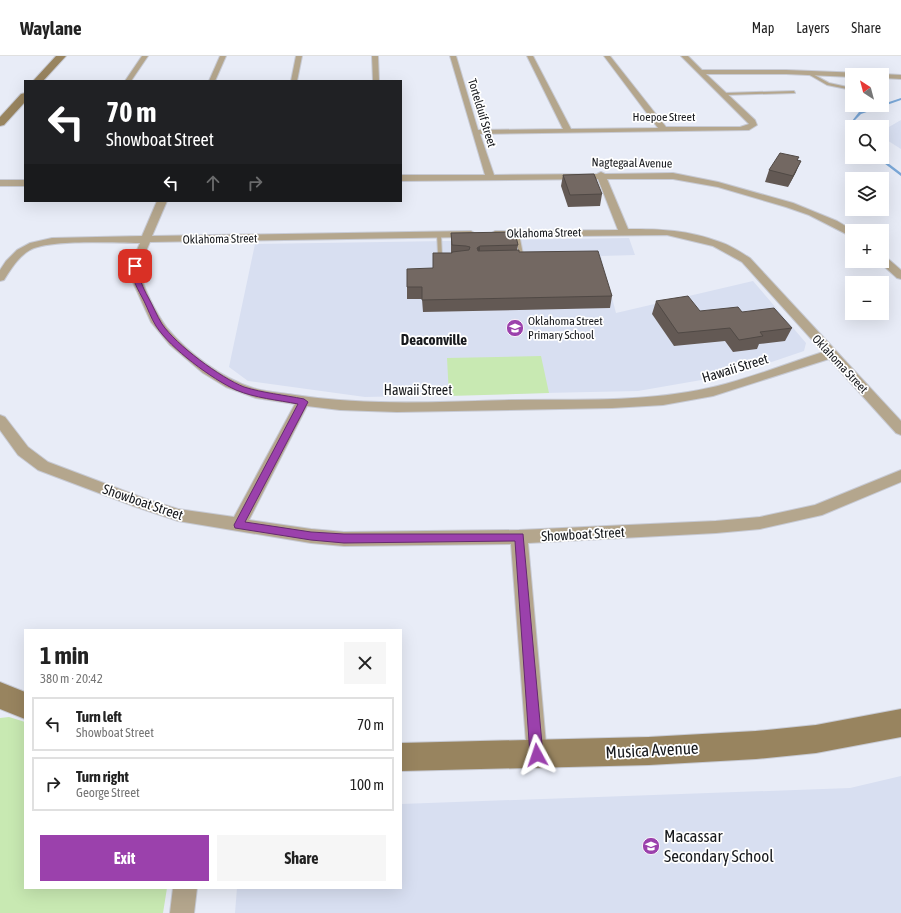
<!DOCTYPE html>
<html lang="en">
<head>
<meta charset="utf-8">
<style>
	:root { --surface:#fff; --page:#f6f6f6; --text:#222; --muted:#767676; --line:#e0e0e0; --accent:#9b41ac }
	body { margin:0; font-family:"Asap Condensed",sans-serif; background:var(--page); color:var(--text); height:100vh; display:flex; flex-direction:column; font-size:15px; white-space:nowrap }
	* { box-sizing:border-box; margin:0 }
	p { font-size:13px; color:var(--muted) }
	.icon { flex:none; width:22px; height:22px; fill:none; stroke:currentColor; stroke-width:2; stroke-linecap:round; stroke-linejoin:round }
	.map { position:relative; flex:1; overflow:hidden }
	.side { position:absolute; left:24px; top:573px; width:378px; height:260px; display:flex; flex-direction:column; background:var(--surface); border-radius:0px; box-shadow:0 4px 16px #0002 }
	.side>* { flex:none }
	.banner { position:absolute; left:24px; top:24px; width:378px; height:122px; border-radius:0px; box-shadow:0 4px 16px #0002; background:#202124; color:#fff; overflow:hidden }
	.needle { width:26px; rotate:324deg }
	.tools { position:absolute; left:845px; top:12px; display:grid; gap:8px }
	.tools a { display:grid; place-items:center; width:44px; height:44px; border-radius:0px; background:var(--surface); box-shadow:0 4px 16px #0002; font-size:20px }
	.pin { position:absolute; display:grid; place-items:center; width:34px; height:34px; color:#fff; margin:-17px; border-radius:8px; box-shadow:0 2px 6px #0006 }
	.me { position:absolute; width:44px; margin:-22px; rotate:355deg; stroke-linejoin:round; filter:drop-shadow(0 0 3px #0008) }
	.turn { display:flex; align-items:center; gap:14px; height:84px; padding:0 16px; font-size:18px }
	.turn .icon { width:52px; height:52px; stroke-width:2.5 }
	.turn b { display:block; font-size:28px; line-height:34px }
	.lanes { display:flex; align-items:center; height:38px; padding:0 16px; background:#0003; justify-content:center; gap:20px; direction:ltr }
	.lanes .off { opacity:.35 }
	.round { display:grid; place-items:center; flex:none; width:42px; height:42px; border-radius:0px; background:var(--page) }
	.head { display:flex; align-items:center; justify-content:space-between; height:68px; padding:0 16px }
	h1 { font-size:24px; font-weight:700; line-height:30px }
	.cta { display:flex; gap:8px; margin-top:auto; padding:8px 16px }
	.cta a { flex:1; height:46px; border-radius:0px; background:var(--accent); color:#fff; font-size:16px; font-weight:700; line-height:46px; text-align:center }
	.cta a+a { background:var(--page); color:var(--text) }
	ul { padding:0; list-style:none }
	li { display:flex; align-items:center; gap:12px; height:54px; margin:0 8px 6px; padding:0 8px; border:2px solid var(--line); border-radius:0px }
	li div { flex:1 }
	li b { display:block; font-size:15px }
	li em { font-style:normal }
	header { display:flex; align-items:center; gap:24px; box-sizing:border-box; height:56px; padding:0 20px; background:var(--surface); border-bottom:1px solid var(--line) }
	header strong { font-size:19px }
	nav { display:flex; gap:22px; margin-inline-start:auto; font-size:14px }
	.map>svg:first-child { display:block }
</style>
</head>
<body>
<header>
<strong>Waylane</strong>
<nav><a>Map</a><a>Layers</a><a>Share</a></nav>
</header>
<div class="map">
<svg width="901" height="857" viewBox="0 0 901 857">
	<rect width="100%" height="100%" fill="#e8ecf7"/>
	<path fill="#d8dff1" d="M901 64V93L882 81V75Z
		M629 182 635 199 601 200 616 257 753 225 806 287 804 295 736 318 638 335 365 341 248 325 229 311 255 188Z
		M901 720V857H235L237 832H401V748L850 732Z"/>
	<path fill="#c8e9b2" d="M541 300 549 337 449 340 447 302Z
		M9 661 25 666V832H167L163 857H0V662Z"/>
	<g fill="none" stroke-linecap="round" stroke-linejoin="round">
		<path fill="#7ba8d8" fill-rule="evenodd" d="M901 42V44L861 58 854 65V71H852V65L859 56Z
			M876 101H880L901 117V120Z"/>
		<defs>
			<path id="lane" d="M809 16 829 27 852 32V34L827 29 808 18Z
				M794 35 795 37 724 39 722 38 724 37Z
				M515 177 519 178 524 203V204L520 203Z
				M437 178 441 179 442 199 446 203V204H442L438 199Z"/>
			<path id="street" d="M142 0H148L131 25H125Z
				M220 0H226L215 25H209Z
				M296 0H302L297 25H291Z
				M372 0H378L379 25H373Z
				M450 0H456L478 74 563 73 527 0H533L571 73 658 72 604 0H610L666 71H740L749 68 681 0H688L702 14H786L862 17 865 19H852V21L786 18H706L755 64 757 69 749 74 480 78 494 119 597 118 601 116 605 118 673 117 718 126 793 147 837 165 854 175H852V181L809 159 786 151 718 131 673 123H607L628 173C661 173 688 174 720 186 730 189 740 196 750 202L901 365V379L896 377 829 303 713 340 663 349 612 352 397 356 340 354 307 350 249 464 311 473 344 476 519 474 716 465 760 461 815 449 901 414V426L822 459 760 473 716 477 528 487 547 699 544 706 537 709 530 706 527 699 511 488 344 490 311 487 178 465 136 451 38 414 18 399 0 374V359L5 361 28 391 48 406 146 443 178 453 234 461 295 348 256 342 226 331 203 317 170 289 151 266 131 222 130 210 140 187C114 187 50 183 30 194 18 201 11 213 4 224L0 225V214L6 205 17 194 30 187 52 182 142 180 157 145H167L152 180 471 175 476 178 471 181 150 186C147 194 141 204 140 212 140 228 158 260 167 272 188 297 221 322 253 332 266 336 281 337 295 339 366 350 438 346 509 344 569 343 629 346 688 336 734 329 779 310 823 296L742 206 713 190 667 179 495 181 490 178 495 175 618 174 598 123 401 125V119H485Z
				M882 18 901 19V23L882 22V19H879Z
				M0 124H25V130H0Z
				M882 200 886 201 901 214V223L897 222 878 205H882Z
				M173 832H197L194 857H170Z"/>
			<path id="secondary" d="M56 0H66L43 25H33Z
				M25 37V46L4 69 0 70V61L21 38Z
				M0 626 25 636V663L0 653Z
				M901 653V681L816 697 756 703 649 709 401 715V687L649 681 756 675 816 669Z"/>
		</defs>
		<use href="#lane" stroke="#c7cad4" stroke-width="2"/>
		<use href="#street" stroke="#c7cad4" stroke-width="2"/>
		<use href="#secondary" stroke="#c7cad4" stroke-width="2"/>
		<use href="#lane" fill="#b4a68d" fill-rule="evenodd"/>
		<use href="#street" fill="#b4a68d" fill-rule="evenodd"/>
		<use href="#secondary" fill="#98845f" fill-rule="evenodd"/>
	</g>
	<path fill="#635954" d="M798 104 796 116 788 131 765 126 769 114Z
		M563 119 602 138 600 150 568 151 561 130Z
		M451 177 518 189 517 194 519 196 612 240 610 252 423 256 422 243H407V231L433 212 451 197Z
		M656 245 700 255 742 256 792 272 785 285 759 288 757 293 733 296 725 285 674 290 652 258Z"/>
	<path fill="#504945" d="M801 105 796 116 788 131 793 120Z
		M480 190V202L477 192Z"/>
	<path fill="#736862" stroke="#504945" d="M780 97 799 101 797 104 801 105 793 120 769 114Z
		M594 118 602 138 570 139 563 119Z
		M515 176 518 189 480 190 477 192 478 195 519 194V196L598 195 612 240 422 244V231H407V213L433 212V197H452V196L469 194 470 191 466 190 452 189 451 177Z
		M688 240 700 255 738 251 742 256 774 252 792 272 760 276 763 280 739 284 730 272 678 277 656 245Z"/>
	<path fill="#9b41ac" stroke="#652a70" d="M133 209 138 210C138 221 143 232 148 241 153 250 157 260 162 268 176 289 221 322 244 331 263 337 284 339 304 343L308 346 245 466 311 476 344 478H523L543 699 541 703 537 705 532 703 530 699 515 485 344 487 311 484 235 472 234 469 298 348C278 344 255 342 236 334 212 323 171 293 156 270 151 262 148 253 144 245 139 235 129 220 133 209Z"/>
	<defs>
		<symbol id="school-disc" viewBox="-11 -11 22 22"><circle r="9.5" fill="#9b41ac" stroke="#fff"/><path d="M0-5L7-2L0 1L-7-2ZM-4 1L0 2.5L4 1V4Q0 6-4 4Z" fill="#fff"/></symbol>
	</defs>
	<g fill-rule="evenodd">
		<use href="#school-disc" x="505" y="262" width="20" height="20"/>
		<use href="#school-disc" x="641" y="780" width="20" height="20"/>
	</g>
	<g text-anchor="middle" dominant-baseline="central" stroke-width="3.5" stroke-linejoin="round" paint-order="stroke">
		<g font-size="12" fill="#17191d" stroke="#fff">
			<text transform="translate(482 57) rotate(73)">Tortelduif Street</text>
			<text x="664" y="61">Hoepoe Street</text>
			<text transform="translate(632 107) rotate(1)">Nagtegaal Avenue</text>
			<text transform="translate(544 177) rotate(-1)">Oklahoma Street</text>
			<text transform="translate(220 183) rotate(-1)">Oklahoma Street</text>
			<text transform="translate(840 308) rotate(47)">Oklahoma Street</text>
		</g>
		<g font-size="12" fill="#17191d" stroke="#fff" text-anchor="start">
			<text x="528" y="265">Oklahoma Street<tspan x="528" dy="14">Primary School</tspan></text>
		</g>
		<g font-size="14" fill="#17191d" stroke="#fff">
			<text transform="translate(735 312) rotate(-17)">Hawaii Street</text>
			<text x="418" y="334">Hawaii Street</text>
			<text transform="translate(143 446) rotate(19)">Showboat Street</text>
			<text transform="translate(583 478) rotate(-3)">Showboat Street</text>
		</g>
		<g font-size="15" font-weight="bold" fill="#17191d" stroke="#fff">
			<text x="434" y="283">Deaconville</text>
		</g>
		<g font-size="17" fill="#17191d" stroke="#fff">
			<text transform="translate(652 694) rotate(-3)">Musica Avenue</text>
		</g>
		<g font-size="17" fill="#17191d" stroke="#fff" text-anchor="start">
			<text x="664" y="780">Macassar<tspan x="664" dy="20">Secondary School</tspan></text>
		</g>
	</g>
</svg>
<div class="tools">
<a><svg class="needle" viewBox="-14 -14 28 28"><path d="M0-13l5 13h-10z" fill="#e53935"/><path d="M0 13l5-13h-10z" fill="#767676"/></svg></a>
<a><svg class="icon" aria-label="search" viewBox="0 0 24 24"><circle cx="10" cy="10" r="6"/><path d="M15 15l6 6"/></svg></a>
<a><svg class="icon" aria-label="layers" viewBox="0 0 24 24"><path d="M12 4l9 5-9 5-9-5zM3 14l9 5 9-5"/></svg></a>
<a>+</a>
<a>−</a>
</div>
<div class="pin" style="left:135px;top:210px;background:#d93025"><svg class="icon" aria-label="arrive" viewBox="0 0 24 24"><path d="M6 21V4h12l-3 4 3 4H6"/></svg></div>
<svg class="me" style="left:537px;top:699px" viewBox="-20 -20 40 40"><path d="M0-17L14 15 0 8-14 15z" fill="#9b41ac" stroke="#fff" stroke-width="4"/></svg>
<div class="banner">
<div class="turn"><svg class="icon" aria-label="left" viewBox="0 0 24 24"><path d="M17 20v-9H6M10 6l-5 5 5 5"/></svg><div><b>70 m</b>Showboat Street</div></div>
<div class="lanes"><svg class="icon" aria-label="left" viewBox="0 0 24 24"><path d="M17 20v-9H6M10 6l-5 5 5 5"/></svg><svg class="icon off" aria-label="ahead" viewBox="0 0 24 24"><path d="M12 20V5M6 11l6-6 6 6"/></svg><svg class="icon off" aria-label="right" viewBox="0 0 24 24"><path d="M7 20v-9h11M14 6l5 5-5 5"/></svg></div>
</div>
<section class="side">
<div class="head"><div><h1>1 min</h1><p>380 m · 20:42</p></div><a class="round"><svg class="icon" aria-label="close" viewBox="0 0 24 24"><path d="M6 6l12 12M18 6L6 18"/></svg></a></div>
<ul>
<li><svg class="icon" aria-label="left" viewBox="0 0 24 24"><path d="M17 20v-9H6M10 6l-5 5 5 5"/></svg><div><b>Turn left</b><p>Showboat Street</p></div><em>70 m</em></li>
<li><svg class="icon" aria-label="right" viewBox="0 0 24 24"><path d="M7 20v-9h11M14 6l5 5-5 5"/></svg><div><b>Turn right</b><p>George Street</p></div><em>100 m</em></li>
</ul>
<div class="cta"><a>Exit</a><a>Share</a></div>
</section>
</div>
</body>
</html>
